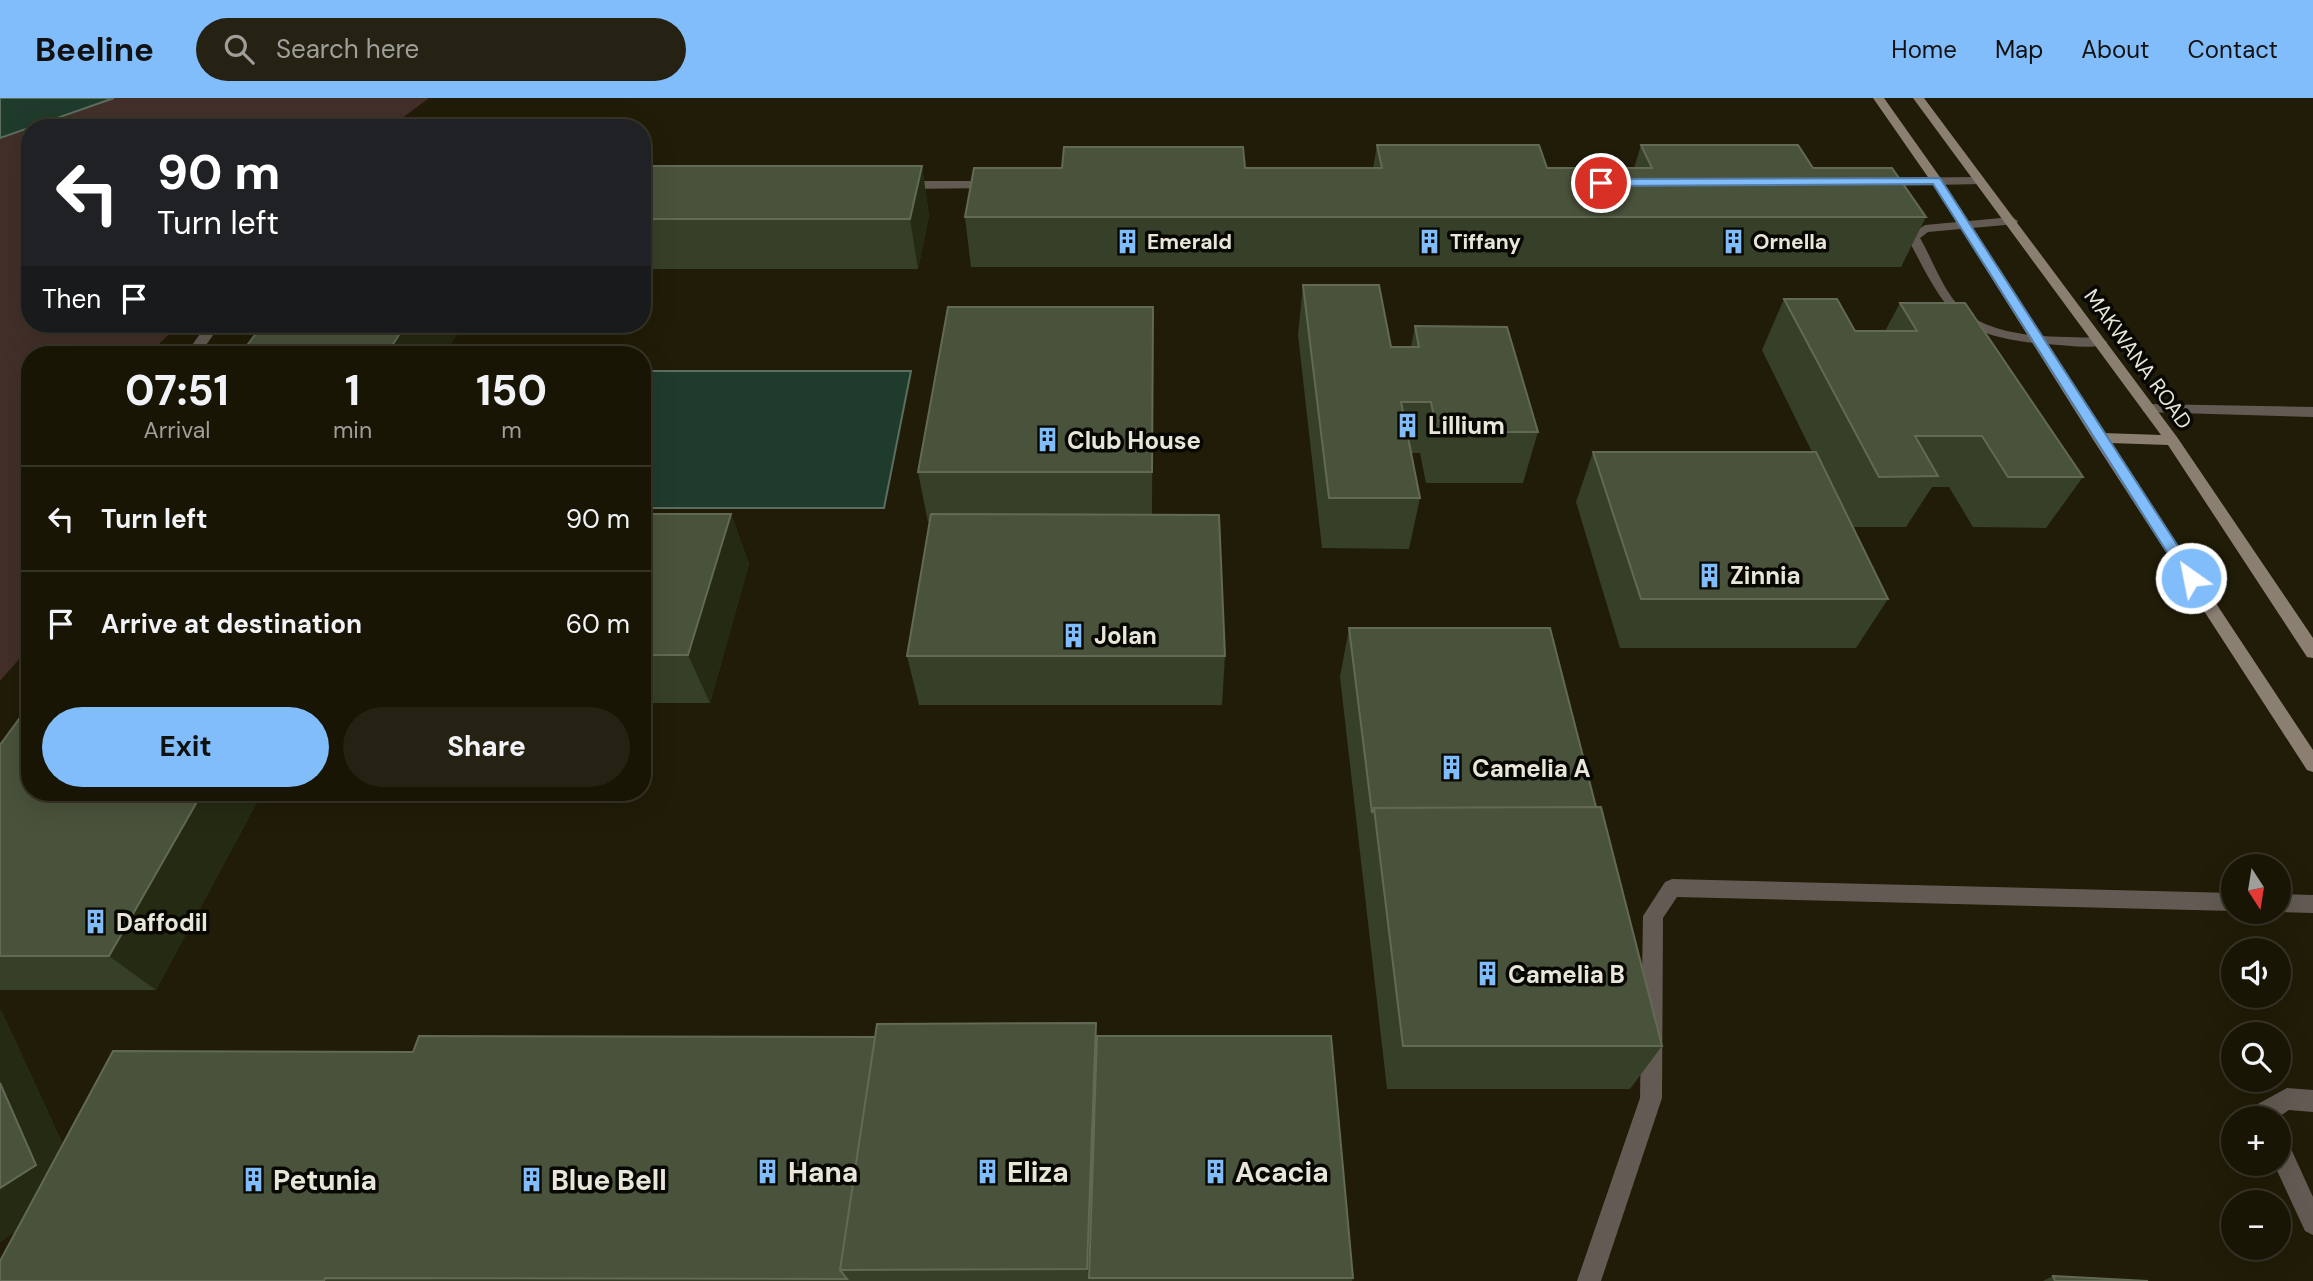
<!DOCTYPE html>
<html lang="en">
<head>
<meta charset="utf-8">
<style>
	:root { --surface:#181505; --page:#252213; --text:#f1f3f6; --muted:#9f9f9a; --line:#363427; --accent:#81bdfa }
	body { margin:0; font-family:"DM Sans",sans-serif; background:var(--page); color:var(--text); height:100vh; display:flex; flex-direction:column; font-size:26px; white-space:nowrap }
	* { box-sizing:border-box; margin:0 }
	p { font-size:23px; color:var(--muted) }
	.icon { flex:none; width:38px; height:38px; fill:none; stroke:currentColor; stroke-width:2; stroke-linecap:round; stroke-linejoin:round }
	.map { position:relative; flex:1; overflow:hidden }
	.side { position:absolute; left:21px; top:248px; width:630px; height:455px; display:flex; flex-direction:column; background:var(--surface); border-radius:28px; box-shadow:0 7px 28px #0002,0 0 0 2px var(--line) }
	.side>* { flex:none }
	.guide { position:absolute; left:21px; top:21px; width:630px; height:214px; border-radius:28px; box-shadow:0 7px 28px #0002,0 0 0 2px var(--line); background:#202124; color:#fff; overflow:hidden }
	.needle { width:46px; rotate:168deg }
	.fabs { position:absolute; left:2221px; top:756px; display:grid; gap:14px }
	.fabs a { display:grid; place-items:center; width:70px; height:70px; border-radius:50%; background:var(--surface); box-shadow:0 7px 28px #0002,0 0 0 2px var(--line); font-size:35px }
	.pin { position:absolute; display:grid; place-items:center; width:60px; height:60px; color:#fff; margin:-30px; border:4px solid #fff; border-radius:50%; box-shadow:0 2px 7px #0007 }
	.me { position:absolute; width:77px; margin:-38px; rotate:327deg; stroke-linejoin:round; filter:drop-shadow(0 0 5px #0008) }
	.turn { display:flex; align-items:center; gap:24px; height:147px; padding:0 21px; font-size:32px }
	.turn .icon { width:91px; height:91px; stroke-width:2.5 }
	.turn b { display:block; font-size:49px; line-height:60px }
	.then { display:flex; align-items:center; height:66px; padding:0 21px; background:#0003; gap:14px; font-size:26px }
	.eta { display:flex; justify-content:space-evenly; align-items:center; height:119px; text-align:center }
	.eta b { font-size:42px; font-weight:700; line-height:49px }
	.action { display:flex; gap:14px; margin-top:auto; padding:14px 21px }
	.action a { flex:1; height:80px; border-radius:42px; background:var(--accent); color:#111; font-size:28px; font-weight:700; line-height:80px; text-align:center }
	.action a+a { background:var(--page); color:var(--text) }
	ul { padding:0; list-style:none }
	li { display:flex; align-items:center; gap:21px; height:105px; padding:0 21px; border-top:2px solid var(--line) }
	li div { flex:1 }
	li b { display:block; font-size:26px }
	li em { font-style:normal }
	header { display:flex; align-items:center; gap:42px; box-sizing:border-box; height:98px; padding:0 35px; background:var(--accent); color:#111 }
	header strong { font-size:33px }
	nav { display:flex; gap:38px; margin-inline-start:auto; font-size:24px }
	.search { width:490px; height:63px; background:var(--page); display:flex; align-items:center; gap:18px; box-sizing:border-box; padding:0 24px; border-radius:38px; color:var(--muted); font-size:26px }
	.map>svg:first-child { display:block }
</style>
</head>
<body>
<header>
<strong>Beeline</strong>
<div class="search"><svg class="icon" aria-label="search" viewBox="0 0 24 24"><circle cx="10" cy="10" r="6"/><path d="M15 15l6 6"/></svg>Search here</div>
<nav><a>Home</a><a>Map</a><a>About</a><a>Contact</a></nav>
</header>
<div class="map">
<svg width="2313" height="1183" viewBox="0 0 2313 1183">
	<rect width="100%" height="100%" fill="#201c07"/>
	<path fill="#422f29" d="M114 0H429L389 30H30V226H179L148 257H30V537L20 560 0 583V40Z"/>
	<path fill="#1f3b2c" stroke="#5b6e60" stroke-width="2" d="M0 0H114L0 40Z
		M642 273H911L884 410H642Z"/>
	<g fill="none" stroke-linecap="round" stroke-linejoin="round">
		<path fill="#635b53" fill-rule="evenodd" d="M2012 119 2018 123 2016 126 1928 134 1920 140C1932 161 1941 187 1957 206 1990 243 2055 238 2100 240L2107 244 2105 247C2087 251 2064 247 2046 246 1955 239 1946 213 1907 139L1925 127Z"/>
		<path fill="#635b53" fill-rule="evenodd" d="M1980 79 1984 80V86L1878 88 1872 84 1878 80Z
			M992 83 998 87 996 90 901 91 895 87 901 83Z
			M207 226H221L199 257H185Z
			M2149 306 2313 309V319L2144 314 2142 311Z
			M1672 781 2233 795V813L1677 799 1663 820 1662 1000 1601 1183H1577L1640 1000 1643 818 1665 784Z
			M2278 796 2313 797V815L2278 814Z
			M2287 990 2313 992V1014L2289 1012 2277 1020H2255L2253 1015 2256 1007Z
			M2278 1037 2286 1040 2313 1099V1137L2305 1133 2274 1066H2278Z"/>
		<path fill="#8b7f72" fill-rule="evenodd" d="M1873 0H1884L1942 82 2103 335 2161 337 1913 0H1924L2177 339 2313 540V560L2307 559 2168 347 2110 345 2313 652V674L2307 672 2094 343 1930 82Z"/>
	</g>
	<path fill="#364028" d="M1377 47 1547 70H1634L1641 47 1813 70 1926 119 1901 169H971L965 119 1062 70H1373Z
		M642 68H922L929 118 918 171H642Z
		M1303 187 1391 249H1411L1415 228 1538 334 1523 385H1426L1420 355H1411L1420 400 1409 451 1322 450 1298 237Z
		M1784 201 1855 233H1885L1900 205 2083 379 2046 430 1973 429 1949 389H1932L1906 429H1853L1888 501 1856 550H1620L1576 404 1593 354H1812L1762 252Z
		M1153 209 1152 417 1225 558 1222 607H919L907 558 930 424H928L918 374Z
		M642 416H731L749 466 710 605H642Z
		M1349 530 1596 709 1662 948 1630 991H1387L1340 579Z
		M0 647 30 695H262L156 892H0Z
		M0 913 2 914 63 1047 413 954 875 939 1096 925 1097 938 1353 1180 1352 1183H0L16 1133 0 1144Z
		M2053 1178 2148 1183H2043Z"/>
	<path fill="#252a13" d="M922 68 929 118 918 171 910 121Z
		M406 226H463L445 257H386Z
		M731 416 749 466 710 605 688 557Z
		M202 695H262L156 892 109 858Z
		M0 913 2 914 82 1089 0 1144Z
		M1096 925 1099 964 1089 1180 1087 1171Z"/>
	<path fill="#49523b" stroke="#626954" stroke-width="2" d="M1377 47H1539L1547 70H1652L1641 47H1798L1813 70H1892L1926 119H965L974 70H1062L1064 49H1243L1245 70H1382Z
		M642 68H922L910 121H642Z
		M1303 187H1379L1391 249H1419L1415 228 1507 229 1538 334H1437L1431 304H1401L1420 400H1329Z
		M1784 201H1837L1855 233H1917L1900 205H1965L2083 379H2008L1982 338H1915L1938 378 1879 379Z
		M948 209H1153L1152 374H918Z
		M263 226H406L386 257H240Z
		M1593 354H1816L1888 501H1641Z
		M642 416H731L688 557H642Z
		M931 416 1219 417 1225 558H907Z
		M1349 530H1550L1596 709 1374 710 1372 715Z
		M30 606V695H202L109 858H0V647Z
		M1601 709 1662 948H1403L1374 710Z
		M1096 925 1087 1171 840 1172 877 926Z
		M419 938 875 939 840 1172 847 1181 325 1180 324 1183H0V1163L113 953 413 954Z
		M1097 938H1331L1353 1180H1089Z
		M0 985 36 1067 0 1090Z
		M2053 1178 2148 1183H2055Z"/>
	<path fill="#81bdfa" stroke="#547ba2" stroke-width="2" d="M1940 80 2196 476 2198 480 2196 484H2186L1933 86 1601 88 1596 85 1601 81Z"/>
	<defs>
		<symbol id="building-bare" viewBox="-9 -9 18 18"><path d="M-4-6H4V6H1V3H-1V6H-4ZM-2.5-4.3h1.7v1.8h-1.7ZM.8-4.3h1.7v1.8H.8ZM-2.5-1h1.7V.8h-1.7ZM.8-1h1.7V.8H.8Z" fill="#81bdfa" stroke="#080702" stroke-width="2.5" paint-order="stroke"/></symbol>
	</defs>
	<g fill-rule="evenodd">
		<use href="#building-bare" x="1110" y="126" width="35" height="35"/>
		<use href="#building-bare" x="1412" y="126" width="35" height="35"/>
		<use href="#building-bare" x="1716" y="126" width="35" height="35"/>
		<use href="#building-bare" x="1390" y="310" width="35" height="35"/>
		<use href="#building-bare" x="1030" y="324" width="35" height="35"/>
		<use href="#building-bare" x="1692" y="460" width="35" height="35"/>
		<use href="#building-bare" x="1056" y="520" width="35" height="35"/>
		<use href="#building-bare" x="1434" y="652" width="35" height="35"/>
		<use href="#building-bare" x="78" y="806" width="35" height="35"/>
		<use href="#building-bare" x="1470" y="858" width="35" height="35"/>
		<use href="#building-bare" x="750" y="1056" width="35" height="35"/>
		<use href="#building-bare" x="970" y="1056" width="35" height="35"/>
		<use href="#building-bare" x="1198" y="1056" width="35" height="35"/>
		<use href="#building-bare" x="236" y="1064" width="35" height="35"/>
		<use href="#building-bare" x="514" y="1064" width="35" height="35"/>
	</g>
	<g text-anchor="middle" dominant-baseline="central" stroke-width="7" stroke-linejoin="round" paint-order="stroke">
		<g font-size="21" font-weight="bold" fill="#e8e6d9" stroke="#080702" text-anchor="start">
			<text x="1147" y="144">Emerald</text>
			<text x="1450" y="144">Tiffany</text>
			<text x="1753" y="144">Ornella</text>
		</g>
		<g font-size="21" fill="#e8e6d9" stroke="#080702">
			<text transform="translate(2138 261) rotate(54)">MAKWANA ROAD</text>
		</g>
		<g font-size="24" font-weight="bold" fill="#e8e6d9" stroke="#080702" text-anchor="start">
			<text x="1428" y="327">Lillium</text>
			<text x="1067" y="342">Club House</text>
			<text x="1730" y="477">Zinnia</text>
			<text x="1094" y="537">Jolan</text>
			<text x="1472" y="670">Camelia A</text>
			<text x="116" y="824">Daffodil</text>
			<text x="1508" y="876">Camelia B</text>
		</g>
		<g font-size="28" font-weight="bold" fill="#e8e6d9" stroke="#080702" text-anchor="start">
			<text x="788" y="1074">Hana</text>
			<text x="1007" y="1074">Eliza</text>
			<text x="1235" y="1074">Acacia</text>
			<text x="273" y="1082">Petunia</text>
			<text x="551" y="1082">Blue Bell</text>
		</g>
	</g>
</svg>
<div class="fabs">
<a><svg class="needle" viewBox="-14 -14 28 28"><path d="M0-13l5 13h-10z" fill="#e53935"/><path d="M0 13l5-13h-10z" fill="#9f9f9a"/></svg></a>
<a><svg class="icon" aria-label="sound" viewBox="0 0 24 24"><path d="M4 9h4l5-4v14l-5-4H4zM17 9q2 3 0 6"/></svg></a>
<a><svg class="icon" aria-label="search" viewBox="0 0 24 24"><circle cx="10" cy="10" r="6"/><path d="M15 15l6 6"/></svg></a>
<a>+</a>
<a>−</a>
</div>
<div class="pin" style="left:1601px;top:85px;background:#d93025"><svg class="icon" aria-label="arrive" viewBox="0 0 24 24"><path d="M6 21V4h12l-3 4 3 4H6"/></svg></div>
<svg class="me" style="left:2191px;top:480px" viewBox="-20 -20 40 40"><circle r="17" fill="#81bdfa" stroke="#fff" stroke-width="3"/><path d="M0-11L8 9 0 5-8 9z" fill="#fff"/></svg>
<div class="guide">
<div class="turn"><svg class="icon" aria-label="left" viewBox="0 0 24 24"><path d="M17 20v-9H6M10 6l-5 5 5 5"/></svg><div><b>90 m</b>Turn left</div></div>
<div class="then">Then<svg class="icon" aria-label="arrive" viewBox="0 0 24 24"><path d="M6 21V4h12l-3 4 3 4H6"/></svg></div>
</div>
<section class="side">
<div class="eta">
<div><b>07:51</b><p>Arrival</p></div>
<div><b>1</b><p>min</p></div>
<div><b>150</b><p>m</p></div>
</div>
<ul>
<li><svg class="icon" aria-label="left" viewBox="0 0 24 24"><path d="M17 20v-9H6M10 6l-5 5 5 5"/></svg><div><b>Turn left</b></div><em>90 m</em></li>
<li><svg class="icon" aria-label="arrive" viewBox="0 0 24 24"><path d="M6 21V4h12l-3 4 3 4H6"/></svg><div><b>Arrive at destination</b></div><em>60 m</em></li>
</ul>
<div class="action"><a>Exit</a><a>Share</a></div>
</section>
</div>
</body>
</html>
